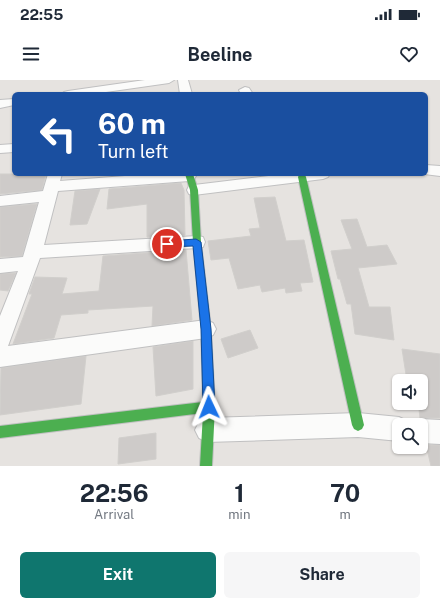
<!DOCTYPE html>
<html lang="en">
<head>
<meta charset="utf-8">
<style>
	:root { --surface:#fff; --page:#f6f6f7; --text:#1f2937; --muted:#747a83; --accent:#0f766e }
	body { margin:0; font-family:"Public Sans",sans-serif; background:var(--page); color:var(--text); height:100vh; display:flex; flex-direction:column; font-size:15px; white-space:nowrap }
	* { box-sizing:border-box; margin:0 }
	p { font-size:13px; color:var(--muted) }
	.icon { flex:none; width:22px; height:22px; fill:none; stroke:currentColor; stroke-width:2; stroke-linecap:round; stroke-linejoin:round }
	.map { position:relative; height:386px; overflow:hidden }
	.drawer { display:flex; flex-direction:column; background:var(--surface); flex:1 }
	.drawer>* { flex:none }
	.hud { position:absolute; left:12px; top:12px; width:416px; height:84px; border-radius:6px; box-shadow:0 1px 3px #0004; background:#1a4fa0; color:#fff; overflow:hidden }
	.buttons { position:absolute; left:392px; top:294px; display:grid; gap:8px }
	.buttons a { display:grid; place-items:center; width:36px; height:36px; border-radius:6px; background:var(--surface); box-shadow:0 1px 3px #0004; font-size:20px }
	.pin { position:absolute; display:grid; place-items:center; width:34px; height:34px; color:#fff; margin:-17px; border:2px solid #fff; border-radius:50%; box-shadow:0 1px 4px #0007 }
	.me { position:absolute; width:44px; margin:-22px; rotate:358deg; stroke-linejoin:round; filter:drop-shadow(0 0 3px #0008) }
	.turn { display:flex; align-items:center; gap:14px; height:84px; padding:0 20px; font-size:18px }
	.turn .icon { width:52px; height:52px; stroke-width:2.5 }
	.turn b { display:block; font-size:28px; line-height:34px }
	.eta { display:flex; justify-content:space-evenly; align-items:center; height:68px; text-align:center }
	.eta b { font-size:24px; font-weight:700; line-height:28px }
	.primary-button { display:flex; gap:8px; margin-top:auto; padding:8px 20px }
	.primary-button a { flex:1; height:46px; border-radius:6px; background:var(--accent); color:#fff; font-size:16px; font-weight:700; line-height:46px; text-align:center }
	.primary-button a+a { background:var(--page); color:var(--text) }
	.status { display:flex; justify-content:space-between; align-items:center; height:28px; padding:0 20px; background:var(--surface); direction:ltr }
	.status svg { height:11px; fill:currentColor }
	header { display:flex; justify-content:space-between; align-items:center; height:52px; padding:0 20px; background:var(--surface); font-size:18px; font-weight:700 }
	.map>svg:first-child { display:block }
</style>
</head>
<body>
<div class="status"><b>22:55</b><svg viewBox="0 0 49 12"><path d="M0 12V9h3v3zM5 12V6h3v6zM10 12V3h3v9zM15 12V0h3v12zM26 1h20v11H26zM47 4h2v5h-2z"/></svg></div>
<header><svg class="icon" aria-label="menu" viewBox="0 0 24 24"><path d="M4 6h16M4 12h16M4 18h16"/></svg>Beeline<svg class="icon" aria-label="heart" viewBox="0 0 24 24"><path d="M12 20l-8-8c-3-5 5-10 8-4 3-6 11-1 8 4z"/></svg></header>
<div class="map">
<svg width="440" height="386" viewBox="0 0 440 386">
	<rect width="100%" height="100%" fill="#e6e3e0"/>
	<path fill="#cecbc9" stroke="#d1cfcc" d="M0 94H46L42 110 0 114Z
		M181 103 184 110 185 155 147 157V124L107 129 109 109Z
		M100 109 87 144 70 145 75 111Z
		M275 117 286 161 304 160 313 202 300 203 302 211 286 213 285 208 262 212 260 205 238 209 229 178 211 180 208 161 251 156 249 149 260 148 254 118Z
		M37 124 22 176 0 177V127Z
		M357 139 367 167 387 165 397 184 358 188 369 227H390L394 260 355 254 351 224H347L340 199H338L331 171 352 169 341 140Z
		M186 170 192 240 152 246 153 226 88 230V233L61 235 54 258 13 264 32 214H29L35 197 67 198 62 214 99 211 103 176Z
		M16 193 8 211 0 210V194Z
		M250 250 258 268 228 278 221 259Z
		M193 261V309L156 316 153 267Z
		M402 269 440 274V338H420L419 329 412 328 411 323H421V301H407Z
		M86 276 81 324 0 335 1 288Z
		M156 353V379L118 384 119 358Z
		M426 365H440V386H431Z"/>
	<g fill="none" stroke-linecap="round" stroke-linejoin="round">
		<defs>
			<path id="street" d="M145 0H174L169 3 92 14H62L64 12 68 11Z
				M178 0H188L192 14H180Z
				M245 7 249 8 253 14H241L239 10Z
				M14 19V25L0 28V20Z
				M14 64V72L0 73V65Z
				M426 85 440 86V96L424 94H426Z
				M48 94H62L60 101 151 94H195L196 96 194 99 189 101 58 111 44 165 197 156 203 157 205 162 203 167 197 168 40 178 8 266 206 240 213 243 216 249 213 255 206 258 0 287V236L18 191 0 193V179L23 177 39 122 0 126V116L43 111Z
				M285 94H330L328 97 323 99 194 115 189 114 187 110 189 106 194 105Z
				M358 333 399 337 407 341 409 345H399V361L358 357 207 362 199 358 195 350 199 342 207 338Z
				M421 339 440 340V364L421 363V345H412L413 343Z"/>
			<path id="fast" d="M185 94H193L198 110 201 162 211 249 215 327 212 386H200L203 333 0 358V346L203 322 201 249 193 162 190 110Z
				M299 95H305L306 97 364 345 362 349 358 351 354 349 352 345 298 97Z"/>
		</defs>
		<use href="#street" stroke="#c0c0c1" stroke-width="2"/>
		<use href="#fast" stroke="#c0c0c1" stroke-width="2"/>
		<use href="#street" fill="#fbfbfa" fill-rule="evenodd"/>
		<use href="#fast" fill="#4caf50" fill-rule="evenodd"/>
	</g>
	<path fill="#1a73e8" stroke="#114b97" d="M196 159 201 162 211 249 215 327 213 331 209 333 205 331 203 327 201 249 193 166 167 167 163 164 167 161Z"/>
</svg>
<div class="buttons">
<a><svg class="icon" aria-label="sound" viewBox="0 0 24 24"><path d="M4 9h4l5-4v14l-5-4H4zM17 9q2 3 0 6"/></svg></a>
<a><svg class="icon" aria-label="search" viewBox="0 0 24 24"><circle cx="10" cy="10" r="6"/><path d="M15 15l6 6"/></svg></a>
</div>
<div class="pin" style="left:167px;top:164px;background:#d93025"><svg class="icon" aria-label="arrive" viewBox="0 0 24 24"><path d="M6 21V4h12l-3 4 3 4H6"/></svg></div>
<svg class="me" style="left:209px;top:327px" viewBox="-20 -20 40 40"><path d="M0-17L14 15 0 8-14 15z" fill="#1a73e8" stroke="#fff" stroke-width="4"/></svg>
<div class="hud">
<div class="turn"><svg class="icon" aria-label="left" viewBox="0 0 24 24"><path d="M17 20v-9H6M10 6l-5 5 5 5"/></svg><div><b>60 m</b>Turn left</div></div>
</div>
</div>
<section class="drawer">
<div class="eta">
<div><b>22:56</b><p>Arrival</p></div>
<div><b>1</b><p>min</p></div>
<div><b>70</b><p>m</p></div>
</div>
<div class="primary-button"><a>Exit</a><a>Share</a></div>
</section>
</body>
</html>
